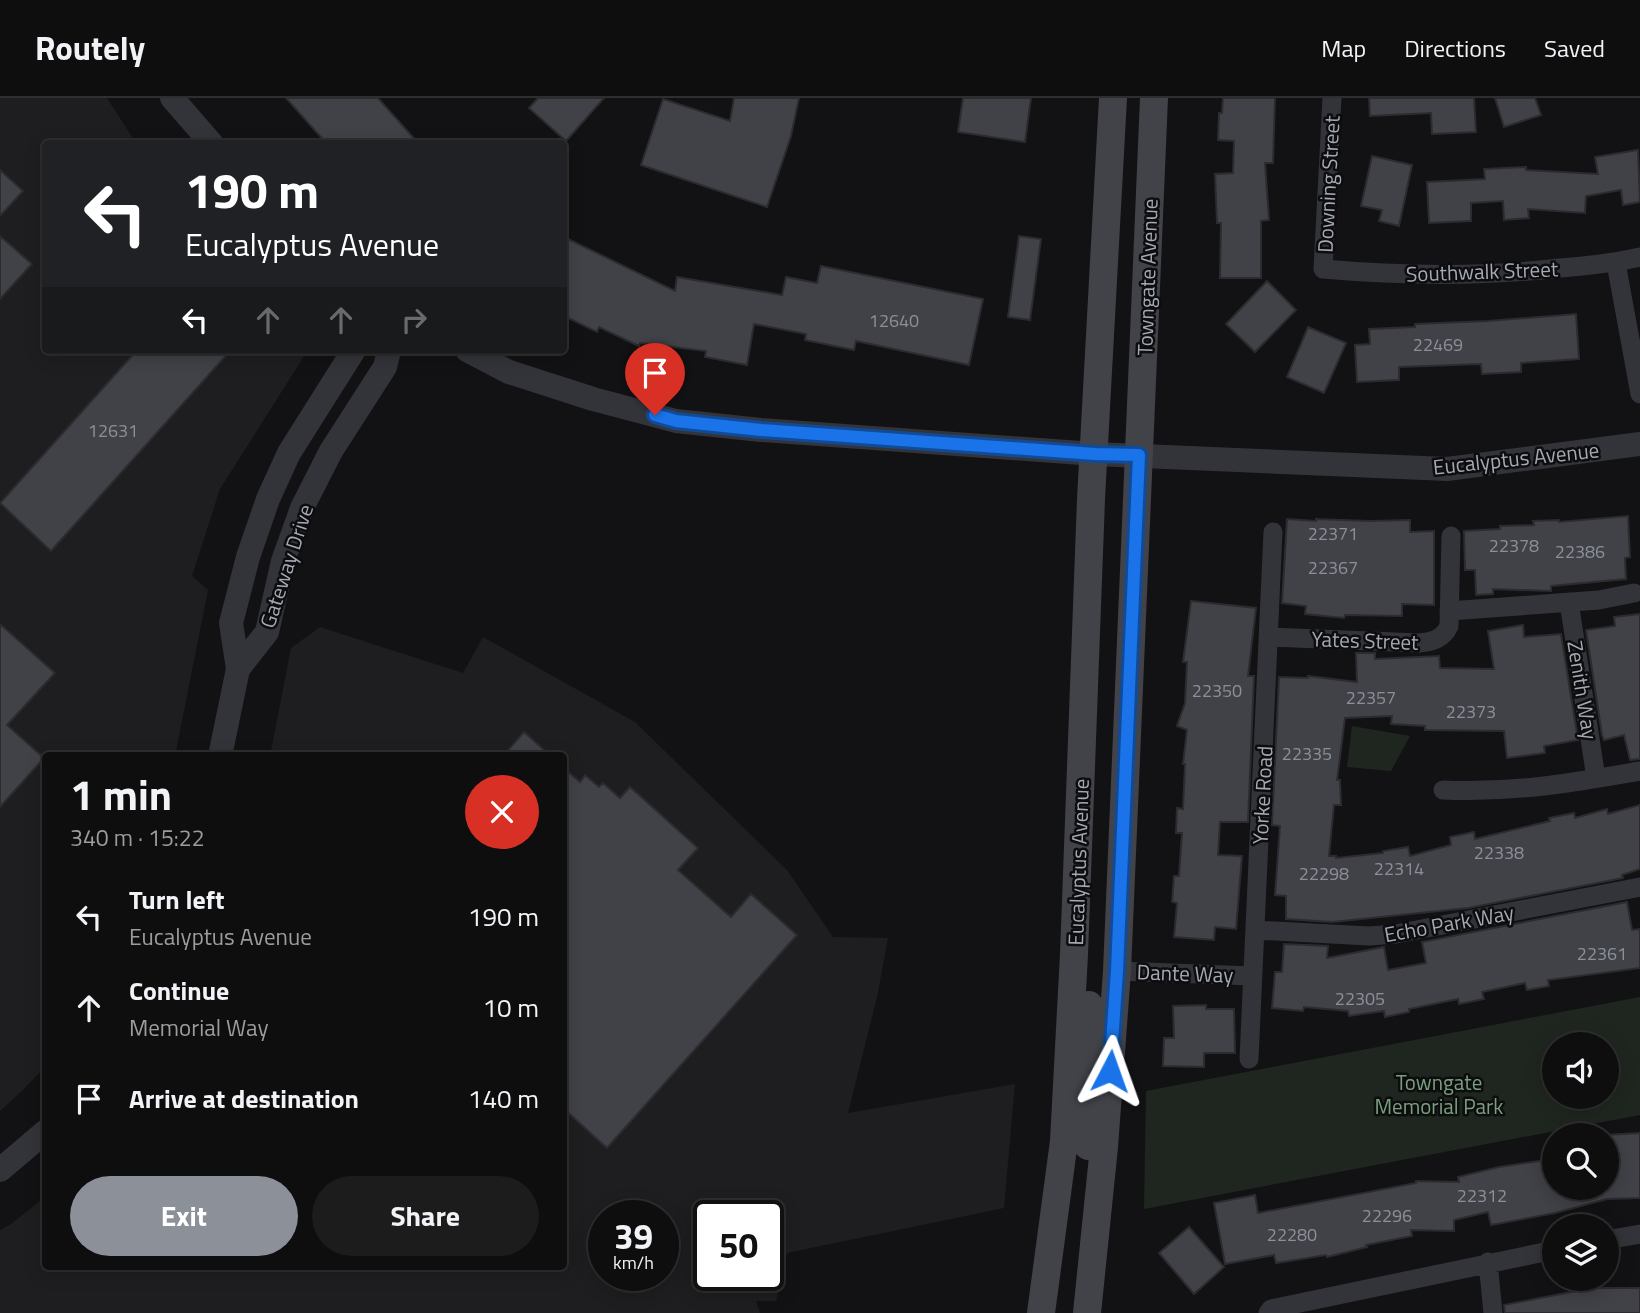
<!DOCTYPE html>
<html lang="en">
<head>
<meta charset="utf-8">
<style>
	:root { --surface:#0e0e0f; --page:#1c1c1d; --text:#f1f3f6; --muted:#9b9c9e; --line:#2e2e2f; --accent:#8c9099 }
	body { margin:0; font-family:"Titillium Web",sans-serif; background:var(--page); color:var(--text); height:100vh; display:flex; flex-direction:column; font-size:26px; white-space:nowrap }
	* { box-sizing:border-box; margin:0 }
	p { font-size:23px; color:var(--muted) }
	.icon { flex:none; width:38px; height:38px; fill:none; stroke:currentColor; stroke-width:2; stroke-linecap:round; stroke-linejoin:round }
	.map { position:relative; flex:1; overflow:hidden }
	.sheet { position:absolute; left:42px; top:654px; width:525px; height:518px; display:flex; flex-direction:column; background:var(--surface); border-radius:7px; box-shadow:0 4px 18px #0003,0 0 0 2px var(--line) }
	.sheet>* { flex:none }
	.banner { position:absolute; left:42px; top:42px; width:525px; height:214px; border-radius:7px; box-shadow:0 4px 18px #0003,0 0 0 2px var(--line); background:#202124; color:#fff; overflow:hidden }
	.buttons { position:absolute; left:1542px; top:934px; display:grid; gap:14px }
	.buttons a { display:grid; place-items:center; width:77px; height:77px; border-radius:50%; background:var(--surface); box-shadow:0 4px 18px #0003,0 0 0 2px var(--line); font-size:35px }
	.speed { position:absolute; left:588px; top:1102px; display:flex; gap:14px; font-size:35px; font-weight:700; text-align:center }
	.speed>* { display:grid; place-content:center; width:91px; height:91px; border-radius:50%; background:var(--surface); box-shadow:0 4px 18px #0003,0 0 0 2px var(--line); line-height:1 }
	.speed small { font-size:18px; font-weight:400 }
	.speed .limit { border:4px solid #111; border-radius:10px; background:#fff; color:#111 }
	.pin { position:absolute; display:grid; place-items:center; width:60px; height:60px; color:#fff; margin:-72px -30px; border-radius:50% 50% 50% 0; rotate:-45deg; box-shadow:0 0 7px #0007 }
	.pin .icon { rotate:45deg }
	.me { position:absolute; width:77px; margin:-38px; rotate:4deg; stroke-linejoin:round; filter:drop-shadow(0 0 5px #0008) }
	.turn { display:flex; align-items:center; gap:24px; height:147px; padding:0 28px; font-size:32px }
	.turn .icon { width:91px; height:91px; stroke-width:2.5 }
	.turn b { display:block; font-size:49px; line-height:60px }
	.lanes { display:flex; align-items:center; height:66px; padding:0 28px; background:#0003; justify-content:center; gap:35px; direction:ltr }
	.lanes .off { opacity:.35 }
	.round { display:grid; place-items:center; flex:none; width:74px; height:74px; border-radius:37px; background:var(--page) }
	.summary { display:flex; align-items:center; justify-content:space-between; height:119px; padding:0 28px }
	h1 { font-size:42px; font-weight:700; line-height:52px }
	.cta { display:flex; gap:14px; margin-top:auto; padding:14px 28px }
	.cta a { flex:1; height:80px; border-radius:42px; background:var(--accent); color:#fff; font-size:28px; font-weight:700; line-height:80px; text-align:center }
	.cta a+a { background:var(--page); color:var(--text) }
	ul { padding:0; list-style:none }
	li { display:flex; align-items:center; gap:21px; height:91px; padding:0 28px }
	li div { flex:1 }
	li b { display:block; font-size:26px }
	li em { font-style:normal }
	header { display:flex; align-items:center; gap:42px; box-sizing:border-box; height:98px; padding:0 35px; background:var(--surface); border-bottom:2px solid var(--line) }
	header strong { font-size:33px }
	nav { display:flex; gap:38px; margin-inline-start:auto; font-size:24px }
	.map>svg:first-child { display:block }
</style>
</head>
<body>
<header>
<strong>Routely</strong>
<nav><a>Map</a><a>Directions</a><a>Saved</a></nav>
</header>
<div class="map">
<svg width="1640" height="1215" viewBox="0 0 1640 1215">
	<rect width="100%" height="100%" fill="#121214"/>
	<path fill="#1e1e21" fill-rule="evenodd" d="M0 0H107L136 45 46 46V252H308L220 391 192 478 208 492 175 658H46L45 969 22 993 0 1013Z
		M320 529 463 575 483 539 635 624 787 772 833 839 888 840 877 899 848 1015 1015 986 1004 1110 787 1155 776 1203H756L760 1215H0V1132L11 1126 45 1099 46 1169H564V658H270L291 550ZM604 1118H663V1178H604ZM709 1118H768V1178H709Z"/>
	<path fill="#1f261f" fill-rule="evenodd" d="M1352 628 1410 638 1391 673 1347 669Z
		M1640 899V1017L1144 1111 1146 993ZM1554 947H1606V999H1554Z"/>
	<path fill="#414247" stroke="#2c2c30" stroke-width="2" d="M286 0H378L419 46H327Z
		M538 0H604L566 43 529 10Z
		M734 0H799L791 38 767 109 641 67 663 1 730 23Z
		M963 0H1031L1025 44 958 34Z
		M1223 0H1275L1273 65H1265L1269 122 1261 123V180H1220L1221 125H1217L1215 76 1233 75 1234 43 1218 42 1219 15H1222Z
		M1369 0H1474L1476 34 1432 36 1431 15 1370 18Z
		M1495 0H1535L1541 17 1504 29Z
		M1638 52 1640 104 1623 107 1621 92 1586 98 1585 115 1528 111 1529 120 1504 122 1503 103 1471 105V123L1429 125 1427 84 1485 81 1484 71 1526 69V72L1598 76 1595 59Z
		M1372 58 1412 67 1399 128 1379 123 1382 112 1361 108Z
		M0 72 23 93 0 118Z
		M0 138 32 166 0 201Z
		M1019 138 1041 141 1030 222 1008 219Z
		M564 139 675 193 677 179 782 197 786 179 817 185 821 168 983 201 969 267 856 243 854 252 805 242 806 236 754 226 747 267 705 259 706 253 640 245 639 248 599 229 597 234 564 218Z
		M1267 183 1296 212 1255 254 1226 226Z
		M1576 216 1579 261 1521 265V274L1482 276 1481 266 1399 269V282L1357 284 1355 247 1370 246 1369 231 1415 229V226L1488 223Z
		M1308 229 1346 245 1324 295 1287 279Z
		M137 252H231L51 453 0 405Z
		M1628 418 1630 459 1625 460 1626 481 1551 488V493L1493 491V496L1476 497 1475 472H1465L1464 433 1500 431V428L1534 427 1533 423 1559 422V424Z
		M1287 421 1316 423V421L1370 423 1410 422V434L1434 433V507L1402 506V518L1345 517 1344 520 1305 516 1306 508 1282 505Z
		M1191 503 1256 510 1248 578H1254L1248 724H1220L1218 757 1242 758 1236 831 1215 829 1214 842 1174 839 1177 805 1172 804 1174 778H1179L1182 735H1176L1177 710 1183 711 1185 666H1183L1187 632 1177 628 1185 605 1187 564H1183Z
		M1640 516V661L1630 662 1624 637 1604 642 1602 637 1586 532 1615 528 1614 519Z
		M0 526 55 575 7 627 44 660 0 709Z
		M1523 527 1524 539 1561 536 1578 642 1544 648 1545 655 1507 660 1504 633 1425 632V628L1391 626 1392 618 1345 620 1337 682H1340L1341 707H1334L1329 758H1336V760L1383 755V753L1408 749 1410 758 1451 747 1450 739 1474 734 1475 741 1550 723 1549 720 1574 715 1575 720 1607 711 1608 716 1640 707V771L1622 777 1623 780 1468 810 1332 824 1286 821V798L1275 797 1280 728 1272 727 1279 579 1308 580V578L1357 584 1356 555H1375V561L1439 558 1440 570 1494 571 1488 533Z
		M524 634 551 658H503Z
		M564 670 580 684 585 677 599 689 603 685 620 700 630 689 698 750 678 772 731 819 751 796 797 837 607 1050 564 1011Z
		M1627 804 1632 832 1640 831V870L1548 882 1549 888 1527 892 1525 885 1482 894 1484 901 1459 906 1458 901 1409 911V914L1385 919 1384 913 1349 918 1348 913 1304 909 1303 913 1272 910 1275 874H1282L1284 846 1328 848 1327 860 1384 849 1388 872 1426 865 1422 844Z
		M1206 907V911H1234L1235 955H1204V969L1163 968 1164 940H1174L1173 908Z
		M1640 1035V1100L1607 1101 1555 1115 1491 1127 1488 1114 1454 1122V1133L1411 1132 1412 1138 1366 1147 1367 1149 1327 1159 1326 1157 1276 1165 1274 1157 1225 1166 1214 1105 1255 1097 1258 1115 1416 1085V1083L1459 1084 1458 1079 1499 1069 1554 1061V1090H1606V1037Z
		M1189 1129 1224 1169 1194 1196 1159 1155Z
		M1592 1190H1640V1215H1505L1504 1207Z"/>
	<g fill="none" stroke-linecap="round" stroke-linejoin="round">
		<path stroke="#333439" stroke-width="19" d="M1332 0 1323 171C1403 178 1481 179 1560 170 1587 168 1614 165 1640 159
			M1616 165 1640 296
			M1569 504 1596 680
			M1449 513 1599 502 1634 495
			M1269 539 1419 545C1432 544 1443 541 1449 528L1451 438
			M1443 692C1514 695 1571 685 1640 673
			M1255 832 1369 838 1396 836 1640 789
			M1117 873 1253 878
			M1249 961 1273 434
			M1606 1142 1640 1136
			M1488 1164 1493 1215
			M1268 1215 1271 1211 1554 1152"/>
		<path stroke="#333439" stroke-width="24" d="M172 0 212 46
			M467 252 509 274 593 301 676 323 761 332 1095 356 1447 371 1640 346
			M238 571 267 534 283 463 302 410 331 353 385 269 389 252
			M220 658 238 571 231 525 248 459 268 401 289 355 354 252
			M0 1072 46 1033"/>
		<path stroke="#414349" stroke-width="28" d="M1088 1048 1089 907
			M1041 1215 1064 1043 1074 856 1091 401 1113 0
			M1087 1215 1104 1049 1117 873 1154 0"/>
	</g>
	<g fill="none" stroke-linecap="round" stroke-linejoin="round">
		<defs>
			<path id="route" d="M655 317 676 323 761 332 1095 356 1139 357 1117 873 1110 973"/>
		</defs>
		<use href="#route" stroke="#114b97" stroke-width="18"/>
		<use href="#route" stroke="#1a73e8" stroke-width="12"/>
	</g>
	<g text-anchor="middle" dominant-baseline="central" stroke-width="5" stroke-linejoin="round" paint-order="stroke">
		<g font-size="18" fill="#8b8f99">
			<text x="894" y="222">12640</text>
			<text x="1438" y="246">22469</text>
			<text x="113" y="332">12631</text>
			<text x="1333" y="435">22371</text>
			<text x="1514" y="447">22378</text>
			<text x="1580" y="453">22386</text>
			<text x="1333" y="469">22367</text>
			<text x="1217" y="592">22350</text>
			<text x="1371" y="599">22357</text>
			<text x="1471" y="613">22373</text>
			<text x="1307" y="655">22335</text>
			<text x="1499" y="754">22338</text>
			<text x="1399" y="770">22314</text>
			<text x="1324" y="775">22298</text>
			<text x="1602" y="855">22361</text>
			<text x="1360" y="900">22305</text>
			<text x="1482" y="1097">22312</text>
			<text x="1387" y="1117">22296</text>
			<text x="1292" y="1136">22280</text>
		</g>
		<g font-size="21" fill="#a4a9b4" stroke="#0d0d0f">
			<text transform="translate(1328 86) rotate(-87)">Downing Street</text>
			<text transform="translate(1482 173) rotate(-2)">Southwalk Street</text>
			<text transform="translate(1147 179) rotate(-88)">Towngate Avenue</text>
			<text transform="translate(1516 360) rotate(-6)">Eucalyptus Avenue</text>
			<text transform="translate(286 468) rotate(-72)">Gateway Drive</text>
			<text transform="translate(1365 542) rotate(2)">Yates Street</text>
			<text transform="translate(1583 592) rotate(81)">Zenith Way</text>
			<text transform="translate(1262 697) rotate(-87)">Yorke Road</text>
			<text transform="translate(1078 764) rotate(-88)">Eucalyptus Avenue</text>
			<text transform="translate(1449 825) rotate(-10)">Echo Park Way</text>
			<text transform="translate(1185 875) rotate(2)">Dante Way</text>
		</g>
		<g font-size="21" fill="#7b9f7d" stroke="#0d0d0f">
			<text x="1439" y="984">Towngate<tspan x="1439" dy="24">Memorial Park</tspan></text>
		</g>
	</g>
</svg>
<div class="buttons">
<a><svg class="icon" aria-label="sound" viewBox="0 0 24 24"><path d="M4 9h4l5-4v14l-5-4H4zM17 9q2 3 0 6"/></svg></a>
<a><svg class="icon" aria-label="search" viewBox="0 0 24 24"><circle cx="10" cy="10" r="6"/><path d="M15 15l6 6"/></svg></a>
<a><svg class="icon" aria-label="layers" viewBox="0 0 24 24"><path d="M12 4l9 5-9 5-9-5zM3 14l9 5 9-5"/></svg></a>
</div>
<div class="speed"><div>39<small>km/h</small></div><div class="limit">50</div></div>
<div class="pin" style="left:655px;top:317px;background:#d93025"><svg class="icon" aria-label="arrive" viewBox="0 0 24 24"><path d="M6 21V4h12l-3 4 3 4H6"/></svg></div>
<svg class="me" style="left:1110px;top:973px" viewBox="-20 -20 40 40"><path d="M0-17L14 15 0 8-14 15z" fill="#1a73e8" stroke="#fff" stroke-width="4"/></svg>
<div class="banner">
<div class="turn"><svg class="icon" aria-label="left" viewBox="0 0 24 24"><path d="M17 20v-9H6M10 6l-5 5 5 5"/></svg><div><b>190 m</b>Eucalyptus Avenue</div></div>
<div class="lanes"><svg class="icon" aria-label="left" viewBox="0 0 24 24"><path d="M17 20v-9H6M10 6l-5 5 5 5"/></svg><svg class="icon off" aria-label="ahead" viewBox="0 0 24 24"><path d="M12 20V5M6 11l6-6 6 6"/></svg><svg class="icon off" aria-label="ahead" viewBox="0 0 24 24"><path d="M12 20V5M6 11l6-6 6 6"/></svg><svg class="icon off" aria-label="right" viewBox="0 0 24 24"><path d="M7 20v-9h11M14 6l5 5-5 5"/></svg></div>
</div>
<section class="sheet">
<div class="summary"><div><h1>1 min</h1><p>340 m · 15:22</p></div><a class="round" style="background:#d93025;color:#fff"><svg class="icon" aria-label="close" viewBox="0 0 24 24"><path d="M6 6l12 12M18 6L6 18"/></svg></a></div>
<ul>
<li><svg class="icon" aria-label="left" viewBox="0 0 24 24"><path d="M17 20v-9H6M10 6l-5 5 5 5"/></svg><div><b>Turn left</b><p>Eucalyptus Avenue</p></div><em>190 m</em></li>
<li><svg class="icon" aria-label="ahead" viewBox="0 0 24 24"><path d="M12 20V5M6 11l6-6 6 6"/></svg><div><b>Continue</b><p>Memorial Way</p></div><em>10 m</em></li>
<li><svg class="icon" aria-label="arrive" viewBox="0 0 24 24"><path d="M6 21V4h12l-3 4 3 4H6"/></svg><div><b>Arrive at destination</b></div><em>140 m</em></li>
</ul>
<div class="cta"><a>Exit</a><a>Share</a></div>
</section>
</div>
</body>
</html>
